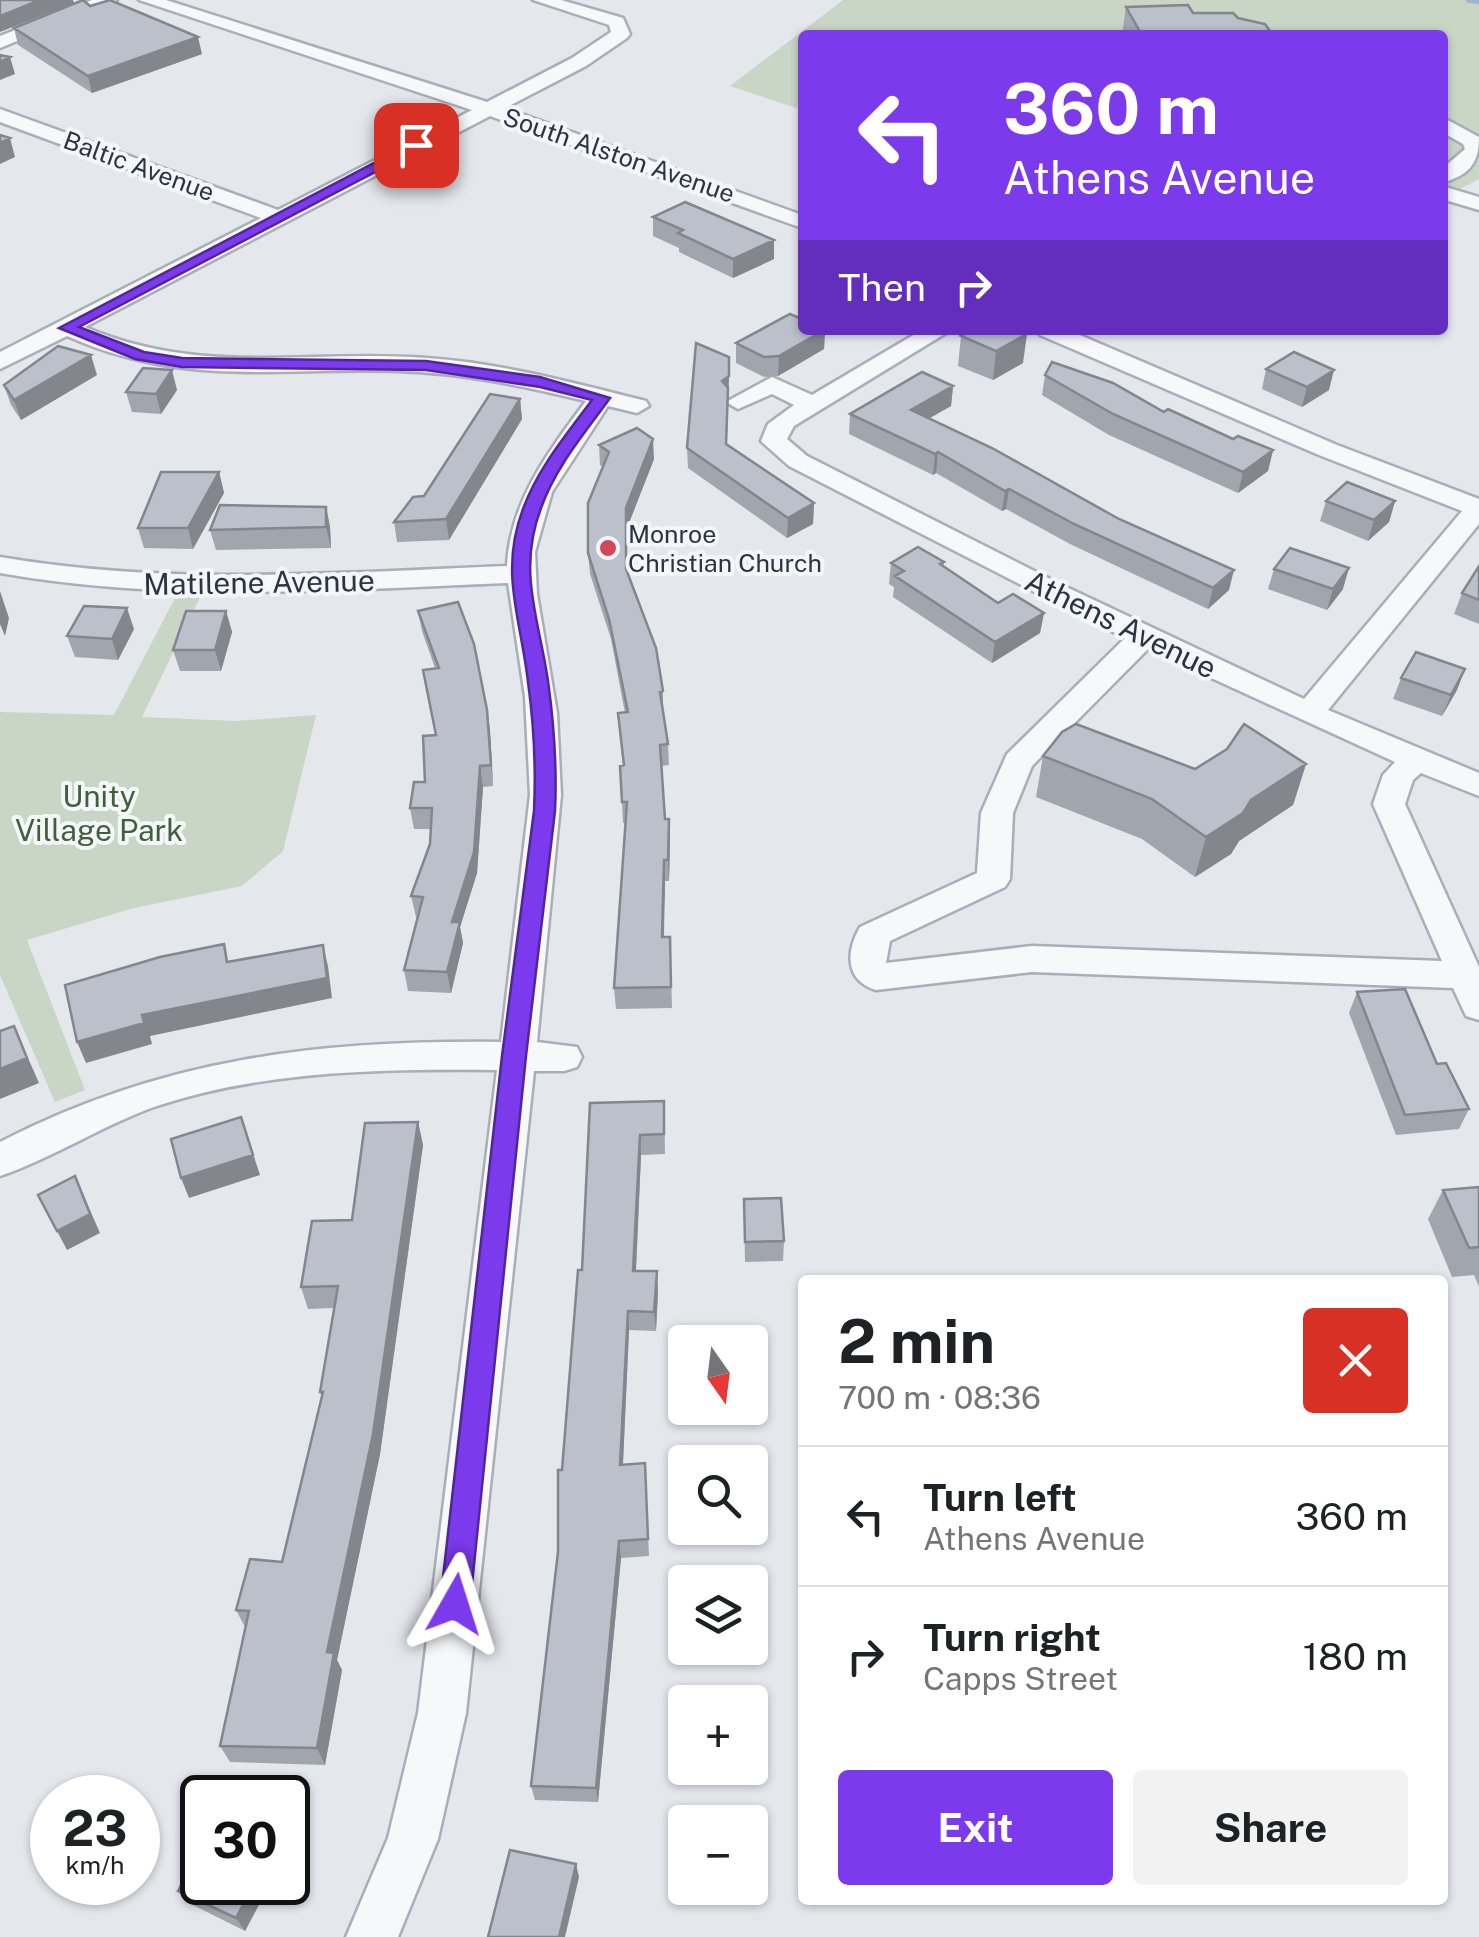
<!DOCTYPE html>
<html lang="en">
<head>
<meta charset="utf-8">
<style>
	:root { --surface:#fff; --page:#f2f2f2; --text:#202124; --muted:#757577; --line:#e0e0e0; --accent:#7c3aed }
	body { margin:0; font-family:"Public Sans",sans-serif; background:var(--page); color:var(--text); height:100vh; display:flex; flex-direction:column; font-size:38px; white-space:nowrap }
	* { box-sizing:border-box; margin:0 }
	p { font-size:32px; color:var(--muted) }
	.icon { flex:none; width:55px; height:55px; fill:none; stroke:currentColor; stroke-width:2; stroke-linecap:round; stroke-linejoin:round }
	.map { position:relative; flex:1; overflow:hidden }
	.panel { position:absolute; left:798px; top:1275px; width:650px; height:630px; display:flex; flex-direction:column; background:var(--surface); border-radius:10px; box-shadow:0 2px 8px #0004 }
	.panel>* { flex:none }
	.banner { position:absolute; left:798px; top:30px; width:650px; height:305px; border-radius:10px; box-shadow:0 2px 8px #0004; background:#7c3aed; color:#fff; overflow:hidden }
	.needle { width:65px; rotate:166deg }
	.buttons { position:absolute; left:668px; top:1325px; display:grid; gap:20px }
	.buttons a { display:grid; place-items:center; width:100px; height:100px; border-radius:10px; background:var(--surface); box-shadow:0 2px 8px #0004; font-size:50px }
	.speed { position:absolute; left:30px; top:1775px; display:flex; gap:20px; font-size:50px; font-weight:700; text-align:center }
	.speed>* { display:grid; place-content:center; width:130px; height:130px; border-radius:50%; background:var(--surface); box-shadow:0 2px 8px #0004; line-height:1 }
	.speed small { font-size:25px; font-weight:400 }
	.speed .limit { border:5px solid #111; border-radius:15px; background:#fff; color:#111 }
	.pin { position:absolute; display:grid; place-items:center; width:85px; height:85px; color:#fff; margin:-42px; border-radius:20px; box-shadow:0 5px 15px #0006 }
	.me { position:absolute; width:110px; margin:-55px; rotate:6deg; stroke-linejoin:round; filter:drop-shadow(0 0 8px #0008) }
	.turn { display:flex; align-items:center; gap:35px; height:210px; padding:0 40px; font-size:45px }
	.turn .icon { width:130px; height:130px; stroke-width:2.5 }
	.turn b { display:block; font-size:70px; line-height:85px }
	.then { display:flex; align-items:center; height:95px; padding:0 40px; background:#0003; gap:20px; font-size:38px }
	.round { display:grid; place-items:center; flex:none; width:105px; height:105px; border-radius:10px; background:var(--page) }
	.head { display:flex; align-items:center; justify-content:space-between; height:170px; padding:0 40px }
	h1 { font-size:60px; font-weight:700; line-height:75px }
	.action { display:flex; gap:20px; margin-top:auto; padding:20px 40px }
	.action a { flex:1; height:115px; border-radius:10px; background:var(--accent); color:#fff; font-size:40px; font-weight:700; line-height:115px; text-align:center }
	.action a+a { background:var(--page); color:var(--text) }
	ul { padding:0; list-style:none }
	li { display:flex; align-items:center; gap:30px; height:140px; padding:0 40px; border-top:2px solid var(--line) }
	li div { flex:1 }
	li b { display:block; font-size:38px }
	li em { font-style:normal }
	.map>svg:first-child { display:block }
</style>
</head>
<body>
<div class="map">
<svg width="1479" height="1937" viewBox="0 0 1479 1937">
	<rect width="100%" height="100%" fill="#e4e7ec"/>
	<path fill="#c9d6c5" d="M843 0H1479V179L1460 189 1443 183 1442 35H802V110L730 86Z
		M176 596 200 597 142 717 236 721 316 715 283 851 242 886 134 908 27 940 85 1090 55 1102 0 975V712L114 715Z"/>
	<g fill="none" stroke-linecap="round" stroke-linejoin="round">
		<path stroke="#9fb4cc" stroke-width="6" d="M1469 0 1479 1"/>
		<defs>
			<path id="minor" d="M92 0H117L0 48V36Z
				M139 0H166L487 102 572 58 611 32 609 25 533 0H561L623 18 630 34 627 38 586 66 505 108 802 215V228L490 116 85 327C202 377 306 349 427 358 501 363 574 383 646 401L649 406 637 413 608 406 552 492 535 552 537 594 557 713 561 795 537 1042 577 1047 582 1057 577 1067 564 1071H534L466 1713 438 1839 398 1937H346L388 1838 418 1713 497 1070C384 1069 263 1070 154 1107 101 1126 53 1158 0 1176V1142C163 1058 320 1040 501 1042L530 795 525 697 508 583C337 590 169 603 0 573V557C169 586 337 573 507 566 510 501 549 451 586 401 524 386 462 373 398 371 277 367 183 388 67 336L0 369V352L261 218 0 122V109L278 210 472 110Z
				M1442 117 1479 137C1479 164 1469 175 1442 183V169L1465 149 1463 144 1442 132Z
				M1442 186 1479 197V210L1442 199Z
				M922 330H951L794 426 787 439 807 456 1060 584 1304 699 1462 511 1319 455 1040 335 1036 330H1068L1337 445 1479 499V524L1328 710 1479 773V796L1421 773 1413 780 1405 804 1479 967V1020L1466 1016 1453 988 1032 972 876 990C846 981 845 953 860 927L977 873 981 813 1007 754 1125 638 789 466 761 441 768 424 794 405 772 394 738 409 726 402 772 377 812 395ZM1148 649 1395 762 1383 775 1373 804 1442 961 1032 946 886 963 890 941 1005 887 1010 879 1013 813 1032 766Z"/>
		</defs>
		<use href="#minor" stroke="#a9aeb7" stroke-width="5"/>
		<use href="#minor" fill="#f7f8fa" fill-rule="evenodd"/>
	</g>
	<path fill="#a1a5ae" d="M90 6 202 54 92 93 18 45 14 28Z
		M1126 7 1238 18 1273 35H1122Z
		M653 217 774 259 733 278 679 252V248L653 236Z
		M825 330 824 349 778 376 764 377 736 363V343Z
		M961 336 1023 363 993 380 958 366Z
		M729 357 727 444 814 503 813 524 787 538 688 468 687 448Z
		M1266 369 1329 390 1302 407 1262 389Z
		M97 375 21 420 11 405 4 385Z
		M1045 375 1164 412 1233 439 1273 450 1268 471 1238 493 1109 435 1042 395Z
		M953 386 951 406 929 418 1229 590 1208 609 1070 544 1006 509 1002 511 936 473 933 475 849 434 850 414Z
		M177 390 161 414 132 412 126 392Z
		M520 399 522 419 449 540 397 542 394 522 424 496Z
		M599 445 654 459 627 528V572L663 691V713L668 744 669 765 662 766 665 819H669L670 840 669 881H665L664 937H670L672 1008 616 1009 614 988 625 823H623L622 802 623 765 618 713H625L611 639 590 574 588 553 603 467 600 465Z
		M219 472 224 493 193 549 144 548 138 528Z
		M1326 501H1395L1389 522 1368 541 1320 521Z
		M326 507 330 527 331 548 216 550 210 530Z
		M944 562V566L998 603 1044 613 1040 633 992 663 893 597 894 587 889 584 891 563Z
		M1479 566V624L1454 614 1462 593Z
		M1274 569 1343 589 1327 610 1268 589Z
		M226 611 232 632 221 671H180L173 650Z
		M418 611 487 710 490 731 493 786 483 787 477 873 460 927 463 943 451 993 408 991 404 970 417 917H416L411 896 430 844 431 829H414L410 808 425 782 435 735V668L422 631Z
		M134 629 118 660 75 657 67 636Z
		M1401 678 1457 690 1442 716 1393 699Z
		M1043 756 1195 769 1306 764 1293 805 1239 841 1231 854 1195 877 1142 839 1036 797Z
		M1357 992 1437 1064 1469 1109 1459 1129 1396 1135 1349 1013Z
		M664 1101 665 1154 641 1155 636 1271 658 1291 656 1331 629 1330 623 1465 645 1463 649 1556 621 1558 598 1802 535 1800 531 1786 558 1552 562 1470 582 1270 590 1103Z
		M418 1122 423 1145 380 1454 337 1660 342 1670 325 1765 230 1762 220 1746 245 1627 236 1610 282 1562 322 1398 320 1392 334 1308 308 1309 301 1287 352 1220Z
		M1479 1187V1287L1474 1275 1452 1277 1428 1219 1443 1190Z
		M744 1199 784 1241 783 1261 745 1262Z
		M202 1882H271L245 1931 189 1903 178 1891Z"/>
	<path fill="#83868d" d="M40 0H73L74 3 0 32V16Z
		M198 37 202 54 92 93 88 76Z
		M10 57 15 74 0 80V62Z
		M10 138 15 157 0 164V143Z
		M774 240V259L733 278V259Z
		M825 330 824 349 778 376 779 356Z
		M1027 334 1023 363 993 380 996 351Z
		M91 355 97 375 21 420 14 400Z
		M729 357V377L726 464 722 381Z
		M172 370 177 390 161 414 156 394Z
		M1334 370 1329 390 1302 407 1307 387Z
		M953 386 951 406 909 430 911 410Z
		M520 399 522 419 449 540 446 519Z
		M653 439 654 459 627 528V590L626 508Z
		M1273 450 1268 471 1238 493 1243 472Z
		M938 452 936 473 933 475 935 454Z
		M219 472 224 493 193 549 188 528Z
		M1009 489 1006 509 1002 511 1005 491Z
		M1395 501 1389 522 1368 541 1374 520Z
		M814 503 813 524 787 538 788 518Z
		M326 507 330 527 331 548 326 527Z
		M1349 568 1343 589 1327 610 1333 589Z
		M1234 570 1229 590 1208 609 1213 588Z
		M0 591 9 618 5 636 0 624Z
		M127 608 134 629 118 660 112 639Z
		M226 611 232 632 221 671 215 650Z
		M1044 613 1040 633 992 663 995 642Z
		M1465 669 1457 690 1442 716 1451 695Z
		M487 710 490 731 493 786 491 765Z
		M1306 764 1293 805 1239 841 1231 854 1195 877 1206 837 1251 800Z
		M480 766 483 787 477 873 460 927 463 943 451 993 447 972 452 922Z
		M669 819 670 840 669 881 668 860Z
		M664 860 665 881 663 958 662 937Z
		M323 945 328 966 332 998 150 1036 152 1044 86 1063 77 1042Z
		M14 1026 39 1083 0 1099V1069Z
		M241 1117 260 1175 189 1198 181 1178Z
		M418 1122 423 1145 380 1454 337 1660 342 1670 325 1765 317 1748 327 1652Z
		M640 1135 641 1155 635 1290 633 1271Z
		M75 1176 100 1233 67 1250 57 1231Z
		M657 1271 658 1291 656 1331 654 1312Z
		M628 1311 629 1330 622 1483 620 1465Z
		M619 1541 621 1558 598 1802 596 1788Z
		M290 1818 298 1831 288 1852V1822Z
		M576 1864 579 1877 565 1937H559Z
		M255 1882H271L245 1931 236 1918Z"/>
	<path fill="#bbc0ca" stroke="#83868d" stroke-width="2.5" d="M0 0H40L0 16Z
		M83 0 90 6 110 0 198 37 88 76 14 28Z
		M1188 5 1193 13H1233L1238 18 1265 24 1273 35H1142L1126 7Z
		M0 55 10 57 0 62Z
		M0 135 10 138 0 143Z
		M685 202 774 240 733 259 678 233 683 230 653 217Z
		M790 314 802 319V330H824L779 356 764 357 736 343Z
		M973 330H1019L1027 334 996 351 961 336Z
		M696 343 729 357V376L722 381 728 388 726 444 814 503 788 518 687 448Z
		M58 346 91 355 14 400 4 385Z
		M1294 352 1334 370 1307 387 1266 369Z
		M1052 362 1113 383 1164 412 1168 409 1233 439 1238 436 1273 450 1243 472 1113 414 1045 375Z
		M143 368 172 370 156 394 126 392Z
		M922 372 953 386 911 410 992 448 1119 519 1234 570 1213 588 1074 524 1009 489 1005 491 938 452 935 454 850 414Z
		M490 394 520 399 446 519 394 522 413 497 424 496Z
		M637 428 653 439 626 508V569L656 648 663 691 660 692 668 744 660 745 665 819H669L668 860H664L662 937H670L671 987 614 988 627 802H622L620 766 624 765 618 713 628 712 609 619 588 553V503L609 452 599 445Z
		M161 472H219L188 528H138Z
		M1347 482 1395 501 1374 520 1326 501Z
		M220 505 326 507V527L210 530Z
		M918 547 944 562 940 564 998 603 1013 594 1044 613 995 642 895 576 904 571 891 563Z
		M1290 548 1349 568 1333 589 1274 569Z
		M1479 566V600L1462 593Z
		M458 602 474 644 487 710 491 765 480 766 474 852 452 922H460L447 972 404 970 423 897 411 896 430 844 432 808H410L414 782H425L423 736 436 735 423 670 439 668 418 611Z
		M84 606 127 608 112 639 67 636Z
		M186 611H226L215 650H173Z
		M1416 652 1465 669 1451 695 1401 678Z
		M1076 724 1195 769 1227 749 1244 724 1306 764 1251 800 1243 813 1206 837 1152 799 1043 756 1062 732Z
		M224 944 227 962 323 945 327 978 142 1015 144 1023 77 1042 65 985 160 957Z
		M1405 989 1437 1064 1446 1063 1469 1109 1405 1115 1357 992Z
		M14 1026 27 1058 0 1069V1031Z
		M664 1101V1134L640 1135 633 1271H657L654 1312 628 1311 620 1465 645 1463 648 1539 619 1541 596 1788 531 1786 558 1552V1470H562L578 1270H582L590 1103Z
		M241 1117 253 1155 181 1178 171 1139Z
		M418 1122 373 1434 327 1652 334 1653 317 1748 220 1746 249 1611 236 1610 250 1559 282 1562 323 1392H320L338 1286 301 1287 312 1221 352 1220 365 1123Z
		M75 1176 90 1214 57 1231 38 1195Z
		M1479 1187V1247L1469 1248 1443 1190Z
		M781 1198 784 1241 745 1242 744 1199Z
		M234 1792 245 1798H231Z
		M202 1848V1882H255L236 1918 178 1891Z
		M510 1850 576 1864 559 1937H488Z"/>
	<path fill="#7c3aed" stroke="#51269a" stroke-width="2.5" d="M416 141 423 145 421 148 79 327 144 352 182 358 426 361 540 377 610 398C585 433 556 466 541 508 517 571 539 619 548 681 554 724 557 768 555 811L526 1056 470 1604 465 1615 455 1619 444 1615 440 1604 502 1056 534 811C536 768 534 725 528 682 521 619 499 572 523 509 538 468 566 435 592 400L540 387 426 370 182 367 135 359 59 328Z"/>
	<circle fill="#d1495b" stroke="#f4f6f9" stroke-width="4" cx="608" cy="548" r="10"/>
	<g text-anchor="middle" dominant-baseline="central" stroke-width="8" stroke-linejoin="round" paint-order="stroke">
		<g font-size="25" fill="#2b3445" stroke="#f4f6f9">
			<text transform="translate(619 155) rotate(19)">South Alston Avenue</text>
			<text transform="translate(139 166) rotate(20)">Baltic Avenue</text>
		</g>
		<g font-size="25" fill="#2b3445" stroke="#f4f6f9" text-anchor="start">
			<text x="628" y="534">Monroe<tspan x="628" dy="29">Christian Church</tspan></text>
		</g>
		<g font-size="30" fill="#2b3445" stroke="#f4f6f9">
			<text transform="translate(259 582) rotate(-1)">Matilene Avenue</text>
			<text transform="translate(1121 624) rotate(26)">Athens Avenue</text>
		</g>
		<g font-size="30" fill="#3f6138" stroke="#f4f6f9">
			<text x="99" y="796">Unity<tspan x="99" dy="34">Village Park</tspan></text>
		</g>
	</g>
</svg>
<div class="buttons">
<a><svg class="needle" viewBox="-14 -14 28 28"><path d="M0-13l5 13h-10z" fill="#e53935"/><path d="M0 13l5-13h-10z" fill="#757577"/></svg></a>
<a><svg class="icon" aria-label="search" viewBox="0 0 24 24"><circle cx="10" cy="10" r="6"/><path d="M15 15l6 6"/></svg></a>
<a><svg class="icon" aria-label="layers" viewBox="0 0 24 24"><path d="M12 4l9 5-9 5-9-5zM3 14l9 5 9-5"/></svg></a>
<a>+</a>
<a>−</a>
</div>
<div class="speed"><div>23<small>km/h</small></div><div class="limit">30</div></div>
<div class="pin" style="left:416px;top:145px;background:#d93025"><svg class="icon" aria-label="arrive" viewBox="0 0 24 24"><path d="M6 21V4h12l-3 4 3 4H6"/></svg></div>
<svg class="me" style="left:455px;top:1604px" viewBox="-20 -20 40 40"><path d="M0-17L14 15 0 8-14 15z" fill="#7c3aed" stroke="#fff" stroke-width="4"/></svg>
<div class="banner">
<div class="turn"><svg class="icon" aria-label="left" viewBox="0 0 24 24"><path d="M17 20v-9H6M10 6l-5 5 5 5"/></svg><div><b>360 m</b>Athens Avenue</div></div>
<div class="then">Then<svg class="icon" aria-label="right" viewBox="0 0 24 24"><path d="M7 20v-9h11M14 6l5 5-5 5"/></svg></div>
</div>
<section class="panel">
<div class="head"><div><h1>2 min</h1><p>700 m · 08:36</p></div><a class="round" style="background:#d93025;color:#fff"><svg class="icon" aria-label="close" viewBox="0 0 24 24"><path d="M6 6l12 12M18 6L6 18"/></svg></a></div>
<ul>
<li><svg class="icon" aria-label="left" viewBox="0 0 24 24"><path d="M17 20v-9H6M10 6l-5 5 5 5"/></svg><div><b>Turn left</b><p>Athens Avenue</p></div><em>360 m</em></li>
<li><svg class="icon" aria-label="right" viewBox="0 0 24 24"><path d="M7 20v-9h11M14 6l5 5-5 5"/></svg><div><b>Turn right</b><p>Capps Street</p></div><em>180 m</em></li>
</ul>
<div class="action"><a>Exit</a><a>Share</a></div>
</section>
</div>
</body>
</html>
